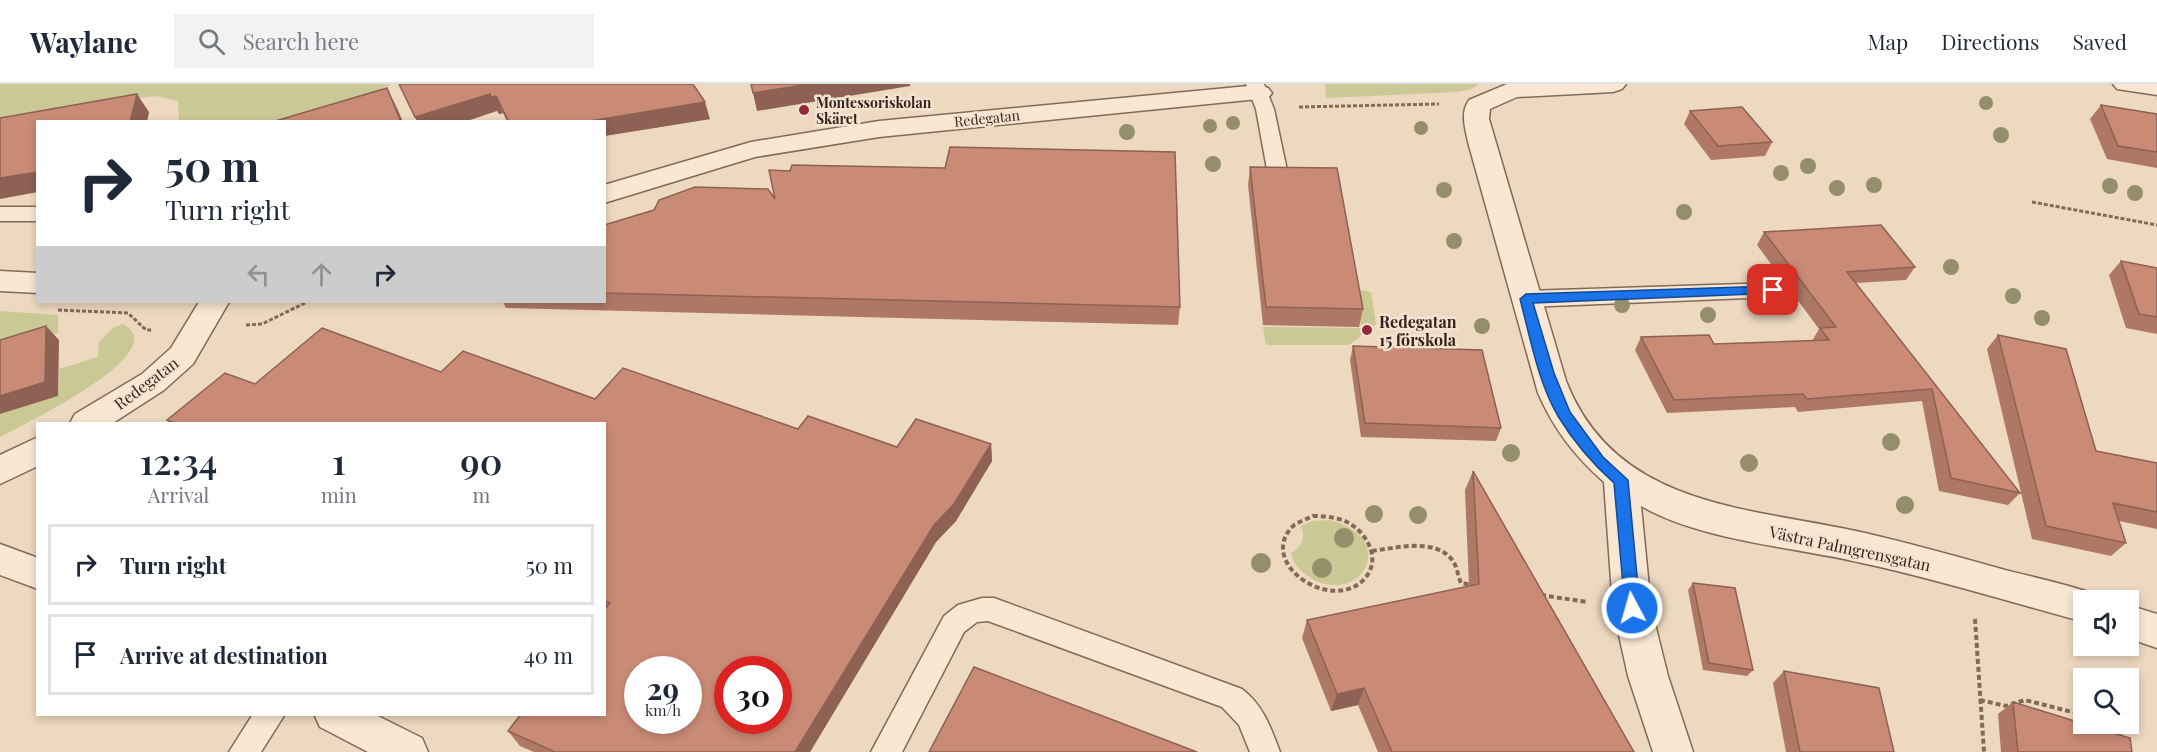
<!DOCTYPE html>
<html lang="en">
<head>
<meta charset="utf-8">
<style>
	:root { --surface:#fff; --page:#f2f2f3; --text:#1f2937; --muted:#747a83; --line:#e0e1e3 }
	body { margin:0; font-family:"Playfair Display",serif; background:var(--page); color:var(--text); height:100vh; display:flex; flex-direction:column; font-size:22px; white-space:nowrap }
	* { box-sizing:border-box; margin:0 }
	p { font-size:20px; color:var(--muted) }
	.icon { flex:none; width:33px; height:33px; fill:none; stroke:currentColor; stroke-width:2; stroke-linecap:round; stroke-linejoin:round }
	.map { position:relative; flex:1; overflow:hidden }
	.details { position:absolute; left:36px; top:338px; width:570px; height:294px; display:flex; flex-direction:column; background:var(--surface); border-radius:0px; box-shadow:0 3px 9px #0003 }
	.details>* { flex:none }
	.guide { position:absolute; left:36px; top:36px; width:570px; height:183px; border-radius:0px; box-shadow:0 3px 9px #0003; background:#fff; color:var(--text); overflow:hidden }
	.fabs { position:absolute; left:2073px; top:506px; display:grid; gap:12px }
	.fabs a { display:grid; place-items:center; width:66px; height:66px; border-radius:0px; background:var(--surface); box-shadow:0 3px 9px #0003; font-size:30px }
	.speed { position:absolute; left:624px; top:572px; display:flex; gap:12px; font-size:30px; font-weight:700; text-align:center }
	.speed>* { display:grid; place-content:center; width:78px; height:78px; border-radius:50%; background:var(--surface); box-shadow:0 3px 9px #0003; line-height:1 }
	.speed small { font-size:15px; font-weight:400 }
	.speed .limit { border:9px solid #d22; background:#fff; color:#111 }
	.pin { position:absolute; display:grid; place-items:center; width:51px; height:51px; color:#fff; margin:-26px; border-radius:12px; box-shadow:0 3px 9px #0006 }
	.me { position:absolute; width:66px; margin:-33px; rotate:354deg; stroke-linejoin:round; filter:drop-shadow(0 0 4px #0008) }
	.turn { display:flex; align-items:center; gap:21px; height:126px; padding:0 30px; font-size:27px }
	.turn .icon { width:78px; height:78px; stroke-width:2.5 }
	.turn b { display:block; font-size:42px; line-height:51px }
	.lanes { display:flex; align-items:center; height:57px; padding:0 30px; background:#0003; justify-content:center; gap:30px; direction:ltr }
	.lanes .off { opacity:.35 }
	.eta { display:flex; justify-content:space-evenly; align-items:center; height:102px; text-align:center }
	.eta b { font-size:36px; font-weight:600; line-height:42px }
	ul { padding:0; list-style:none }
	li { display:flex; align-items:center; gap:18px; height:81px; margin:0 12px 9px; padding:0 18px; border:3px solid var(--line); border-radius:0px }
	li div { flex:1 }
	li b { display:block; font-size:22px }
	li em { font-style:normal }
	header { display:flex; align-items:center; gap:36px; box-sizing:border-box; height:84px; padding:0 30px; background:var(--surface); border-bottom:2px solid var(--line) }
	header strong { font-size:28px }
	nav { display:flex; gap:33px; margin-inline-start:auto; font-size:21px }
	.search { width:420px; height:54px; background:var(--page); display:flex; align-items:center; gap:15px; box-sizing:border-box; padding:0 21px; border-radius:0px; color:var(--muted); font-size:22px }
	.map>svg:first-child { display:block }
</style>
</head>
<body>
<header>
<strong>Waylane</strong>
<div class="search"><svg class="icon" aria-label="search" viewBox="0 0 24 24"><circle cx="10" cy="10" r="6"/><path d="M15 15l6 6"/></svg>Search here</div>
<nav><a>Map</a><a>Directions</a><a>Saved</a></nav>
</header>
<div class="map">
<svg width="2157" height="668" viewBox="0 0 2157 668">
	<rect width="100%" height="100%" fill="#edd8c0"/>
	<path fill="#cac894" d="M0 0H391L310 37H179L178 17 156 12 80 21 0 35Z
		M1325 0H1479L1471 5 1457 8 1326 14Z
		M1356 205 1371 208 1376 240 1349 261H1266L1263 243 1361 244Z
		M0 227 58 231V249L0 268Z
		M123 240C177 268 20 342 0 353V330L58 312 59 285 98 273 99 258 113 244Z
		M1330 436C1401 455 1360 523 1311 494 1301 488 1294 481 1291 469 1302 462 1306 454 1301 442L1313 437Z"/>
	<g fill="none" stroke-linecap="round" stroke-linejoin="round">
		<defs>
			<path id="service" d="M1246 0H1264L1274 25 1288 91 1285 95 1278 97 1271 95 1268 91 1256 25Z
				M0 123H38V137H0Z
				M1773 199 1781 201 1784 206 1781 211 1773 213 1526 223 1518 220 1515 215 1518 210 1526 207Z
				M982 514H994L1242 605C1263 621 1271 644 1280 668H1250L1239 641 1222 623 988 537 977 538 964 548 902 668H871L944 532 958 521Z
				M253 630H285L261 668H229Z"/>
			<path id="minor" d="M1507 0H1626L1622 5 1613 8 1517 13 1490 25 1489 35 1566 297C1616 425 1751 423 1865 449 1912 460 1959 473 2005 486 2036 494 2067 500 2097 511L2100 516H2084V538C2010 518 1937 495 1862 479 1794 463 1702 457 1641 422L1651 524 1668 592 1693 668H1653L1628 592 1613 524 1604 398C1575 373 1553 344 1538 309L1468 58C1465 43 1460 29 1469 16Z
				M2113 0H2157V11L2117 5Z
				M1259 1 1268 4 1272 9 1268 14 879 53 755 73 604 119V101L751 58 879 37Z
				M0 187 38 189V209L0 207Z
				M199 218H229L193 280 164 306 113 339H70L75 330 142 290 171 264Z
				M38 353V382L0 400V371Z
				M0 460 38 474V505L0 491Z
				M2128 521 2157 530V564L2128 554Z
				M314 630H374L422 654 428 668H368L320 643Z"/>
		</defs>
		<use href="#service" stroke="#856958" stroke-width="3"/>
		<use href="#minor" stroke="#856958" stroke-width="3"/>
		<path stroke="#856958" stroke-width="3" stroke-dasharray="4 2" stroke-linecap="butt" d="M1299 23 1439 20
			M2032 118 2157 141
			M58 226 128 229 146 246H152
			M246 241 262 240 307 218"/>
		<path stroke="#856958" stroke-width="4" stroke-dasharray="5 3" stroke-linecap="butt" d="M1313 432C1323 432 1335 433 1345 437 1365 446 1382 473 1366 493 1335 532 1255 480 1293 442 1298 438 1307 435 1313 432Z
			M1372 467C1396 464 1436 453 1453 477 1457 483 1458 492 1461 499L1474 501
			M1541 511 1587 518
			M1975 535 1984 668
			M1980 616 2006 622 2025 616 2084 631
			M2107 639 2123 655"/>
		<use href="#service" fill="#f8e7d3" fill-rule="evenodd"/>
		<use href="#minor" fill="#f8e7d3" fill-rule="evenodd"/>
	</g>
	<g fill="#958e6a">
		<circle cx="1986" cy="19" r="7"/>
		<circle cx="1233" cy="39" r="7"/>
		<circle cx="1210" cy="42" r="7"/>
		<circle cx="1421" cy="44" r="7"/>
		<circle cx="1127" cy="48" r="8"/>
		<circle cx="2001" cy="51" r="8"/>
		<circle cx="1213" cy="80" r="8"/>
		<circle cx="1808" cy="82" r="8"/>
		<circle cx="1781" cy="89" r="8"/>
		<circle cx="1874" cy="101" r="8"/>
		<circle cx="2110" cy="102" r="8"/>
		<circle cx="1837" cy="104" r="8"/>
		<circle cx="1444" cy="106" r="8"/>
		<circle cx="2135" cy="109" r="8"/>
		<circle cx="1684" cy="128" r="8"/>
		<circle cx="1454" cy="157" r="8"/>
		<circle cx="1951" cy="183" r="8"/>
		<circle cx="2013" cy="212" r="8"/>
		<circle cx="1622" cy="221" r="8"/>
		<circle cx="1708" cy="231" r="8"/>
		<circle cx="2042" cy="234" r="8"/>
		<circle cx="1482" cy="242" r="8"/>
		<circle cx="1891" cy="358" r="9"/>
		<circle cx="1511" cy="369" r="9"/>
		<circle cx="1749" cy="379" r="9"/>
		<circle cx="1905" cy="421" r="9"/>
		<circle cx="1374" cy="430" r="9"/>
		<circle cx="1418" cy="431" r="9"/>
		<circle cx="1344" cy="454" r="10"/>
		<circle cx="1261" cy="479" r="10"/>
		<circle cx="1322" cy="484" r="10"/>
	</g>
	<path fill="#ae7865" d="M399 0 710 35 604 52V38H507L503 29 499 30 497 27Z
		M2101 21 2157 30V84L2107 75 2090 35Z
		M1690 27 1772 58 1765 72 1711 76 1684 40Z
		M1250 83 1363 225 1359 243 1263 241 1248 101Z
		M790 87 1180 223 1178 241 506 224 503 218H604V141L775 115Z
		M1764 148 1915 183 1906 196 1856 199 2020 409 2008 421 1939 407 1922 317 1798 328 1795 323 1667 329 1635 266 1641 253 1714 260 1812 257 1819 245 1757 161Z
		M2121 177 2157 184V250L2126 244 2109 191Z
		M1998 251 2096 367 2157 379V445L2119 437 2126 459 2111 472 2032 455 1987 265Z
		M1353 262 1501 344 1496 357 1361 353 1350 276Z
		M441 288 595 315 798 345 897 363 991 360 992 377 956 437 936 458 810 668H534L520 662 508 647 604 630V339H170L167 336 255 300Z
		M1473 387 1634 668H1378L1358 621 1331 627 1302 554 1307 536 1469 502 1465 406Z
		M1693 499 1753 586 1747 592 1703 586 1688 506Z
		M1784 587 1894 668H1786L1773 599Z
		M2013 618 2132 668H2001L1998 630Z"/>
	<path fill="#8d6153" d="M810 0H910V2L757 27 753 9Z
		M387 4 397 24 403 38H401Z
		M137 10 149 28 147 38H130Z
		M490 10 497 27 464 38H417L415 33Z
		M496 12 503 29 499 30 491 13Z
		M705 18 710 35 604 52V38H584Z
		M38 88V108L0 115V94Z
		M46 242 59 256 58 312 0 330V312Z
		M991 360 992 377 956 437 936 458 810 668H795L934 441Z
		M1364 604 1358 621 1331 627 1337 610Z"/>
	<path fill="#ca8b76" stroke="#8d6153" stroke-width="1.5" fill-rule="evenodd" d="M399 0H693L705 18 584 38H509L496 12 491 13 490 10 415 33Z
		M751 0H810L753 9Z
		M387 4 401 38H272Z
		M137 10 130 38H38V88L0 94V34Z
		M2101 21 2157 30V68L2118 62Z
		M1742 23 1772 58 1718 62 1690 27Z
		M950 63 1175 68 1180 223 604 209V141L654 126 659 116 695 103 768 105 775 115 769 86 790 87 792 81 945 84Z
		M1250 83 1337 84 1363 225 1266 223Z
		M1881 141 1915 183 1847 188 2020 409 1951 394 1932 305 1807 315 1803 310 1674 316 1641 253 1709 251 1714 260 1829 256 1820 244 1836 243 1764 148Z
		M2121 177 2157 184V233L2139 230Z
		M46 242 45 298 0 312V256Z
		M322 244 441 288 463 267 595 315 623 284 798 345 808 332 897 363 916 335 991 360 954 420 934 441 795 668H555L508 647 521 630H604V526L610 519 604 517V339H175L167 336 225 289 255 300ZM638 585H688V636H638ZM728 585H778V636H728Z
		M1998 251 2066 265 2096 367 2157 379V428L2113 419 2126 459 2046 442Z
		M1353 262 1482 266 1501 344 1365 339Z
		M1473 387 1634 668H1392L1364 604 1337 610 1307 536 1479 500Z
		M1693 499 1735 504 1753 586 1709 579Z
		M974 583 1197 668H929Z
		M1784 587 1879 604 1894 668H1800Z
		M2013 618 2130 654 2132 668H2018Z"/>
	<path fill="#1a73e8" stroke="#114b97" stroke-width="1.5" d="M1773 202 1780 206 1778 209 1533 219 1554 289 1570 328 1603 373 1628 396 1640 524 1638 529 1632 531 1627 529 1625 524 1614 399C1593 380 1573 357 1558 332 1538 298 1530 253 1520 215L1526 210Z"/>
	<g fill="#932a3c" stroke="#f4e4cf" stroke-width="2">
		<circle cx="804" cy="26" r="6"/>
		<circle cx="1367" cy="246" r="6"/>
	</g>
	<g text-anchor="middle" dominant-baseline="central" stroke-width="5" stroke-linejoin="round" paint-order="stroke">
		<g font-size="14" font-weight="bold" fill="#35241d" stroke="#f4e4cf" text-anchor="start">
			<text x="816" y="18">Montessoriskolan<tspan x="816" dy="16">Skäret</tspan></text>
		</g>
		<g font-size="14" fill="#35241d" stroke="#f4e4cf">
			<text transform="translate(987 34) rotate(-6)">Redegatan</text>
		</g>
		<g font-size="16" font-weight="bold" fill="#35241d" stroke="#f4e4cf" text-anchor="start">
			<text x="1379" y="237">Redegatan<tspan x="1379" dy="18">15 förskola</tspan></text>
		</g>
		<g font-size="16" fill="#35241d" stroke="#f4e4cf">
			<text transform="translate(146 299) rotate(-37)">Redegatan</text>
			<text transform="translate(1850 464) rotate(12)">Västra Palmgrensgatan</text>
		</g>
	</g>
</svg>
<div class="fabs">
<a><svg class="icon" aria-label="sound" viewBox="0 0 24 24"><path d="M4 9h4l5-4v14l-5-4H4zM17 9q2 3 0 6"/></svg></a>
<a><svg class="icon" aria-label="search" viewBox="0 0 24 24"><circle cx="10" cy="10" r="6"/><path d="M15 15l6 6"/></svg></a>
</div>
<div class="speed"><div>29<small>km/h</small></div><div class="limit">30</div></div>
<div class="pin" style="left:1773px;top:206px;background:#d93025"><svg class="icon" aria-label="arrive" viewBox="0 0 24 24"><path d="M6 21V4h12l-3 4 3 4H6"/></svg></div>
<svg class="me" style="left:1632px;top:524px" viewBox="-20 -20 40 40"><circle r="17" fill="#1a73e8" stroke="#fff" stroke-width="3"/><path d="M0-11L8 9 0 5-8 9z" fill="#fff"/></svg>
<div class="guide">
<div class="turn"><svg class="icon" aria-label="right" viewBox="0 0 24 24"><path d="M7 20v-9h11M14 6l5 5-5 5"/></svg><div><b>50 m</b>Turn right</div></div>
<div class="lanes"><svg class="icon off" aria-label="left" viewBox="0 0 24 24"><path d="M17 20v-9H6M10 6l-5 5 5 5"/></svg><svg class="icon off" aria-label="ahead" viewBox="0 0 24 24"><path d="M12 20V5M6 11l6-6 6 6"/></svg><svg class="icon" aria-label="right" viewBox="0 0 24 24"><path d="M7 20v-9h11M14 6l5 5-5 5"/></svg></div>
</div>
<section class="details">
<div class="eta">
<div><b>12:34</b><p>Arrival</p></div>
<div><b>1</b><p>min</p></div>
<div><b>90</b><p>m</p></div>
</div>
<ul>
<li><svg class="icon" aria-label="right" viewBox="0 0 24 24"><path d="M7 20v-9h11M14 6l5 5-5 5"/></svg><div><b>Turn right</b></div><em>50 m</em></li>
<li><svg class="icon" aria-label="arrive" viewBox="0 0 24 24"><path d="M6 21V4h12l-3 4 3 4H6"/></svg><div><b>Arrive at destination</b></div><em>40 m</em></li>
</ul>
</section>
</div>
</body>
</html>
